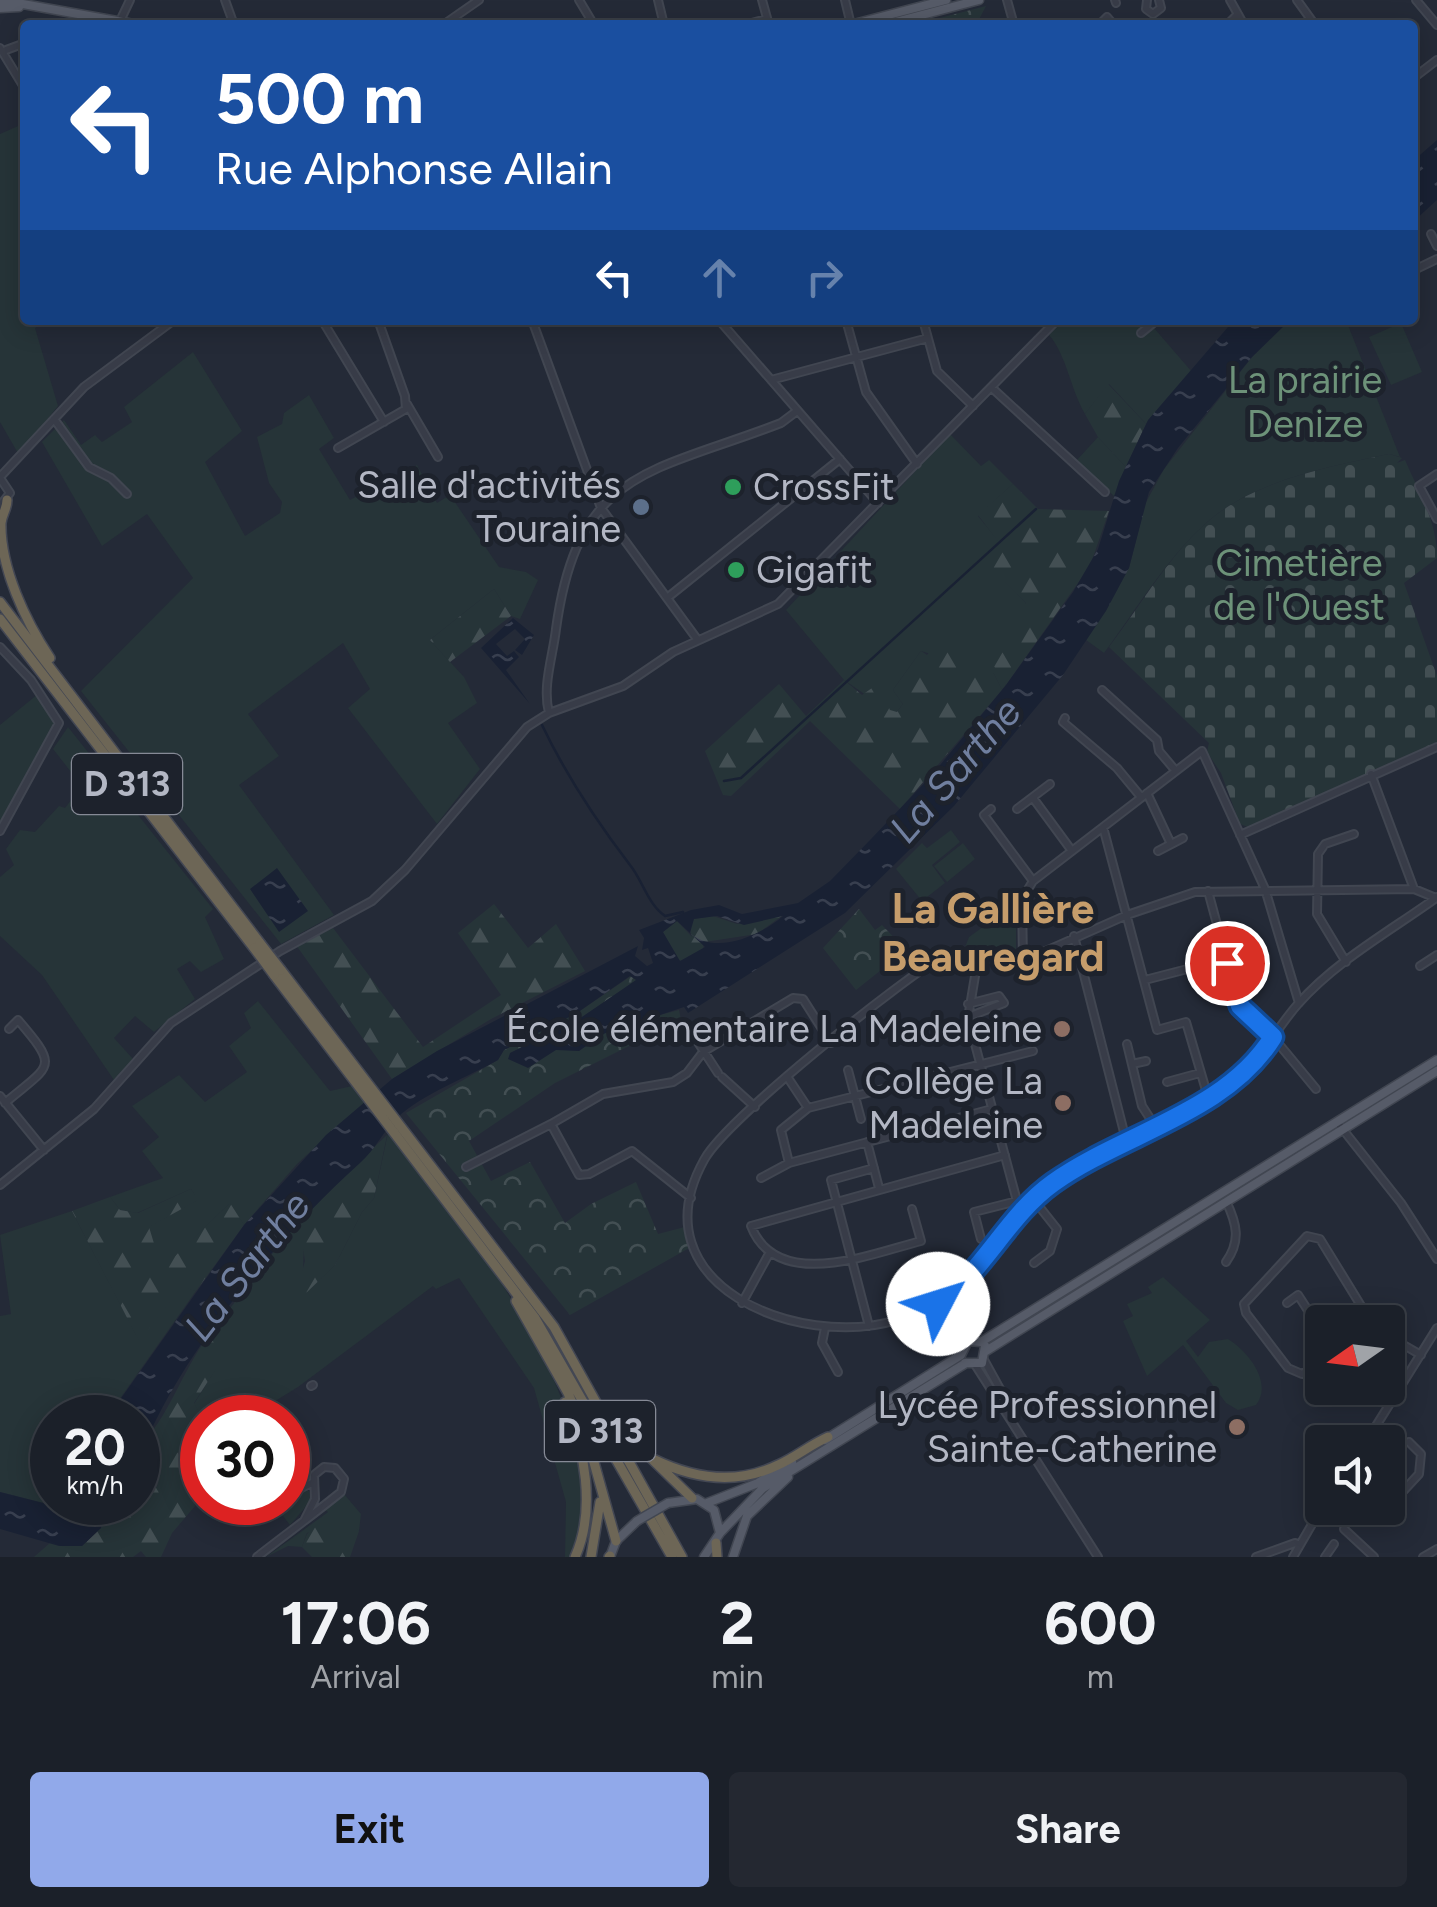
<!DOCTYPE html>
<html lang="en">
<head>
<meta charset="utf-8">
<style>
	:root { --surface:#1b2029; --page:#242831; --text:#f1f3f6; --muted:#a0a3a8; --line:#393e46; --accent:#91a9ea }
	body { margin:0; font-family:Figtree,sans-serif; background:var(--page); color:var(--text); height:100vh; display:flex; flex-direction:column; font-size:38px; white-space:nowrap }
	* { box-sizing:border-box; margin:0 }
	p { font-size:32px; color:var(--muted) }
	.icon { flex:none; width:55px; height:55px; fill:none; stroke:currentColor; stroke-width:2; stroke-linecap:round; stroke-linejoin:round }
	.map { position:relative; height:1557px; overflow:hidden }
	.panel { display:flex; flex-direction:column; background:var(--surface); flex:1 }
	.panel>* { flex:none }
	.guide { position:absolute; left:20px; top:20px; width:1398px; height:305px; border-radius:10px; box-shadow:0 5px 25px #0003,0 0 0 2px var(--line); background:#1a4fa0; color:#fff; overflow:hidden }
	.needle { width:65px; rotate:256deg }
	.fabs { position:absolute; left:1305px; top:1305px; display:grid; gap:20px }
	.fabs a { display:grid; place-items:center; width:100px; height:100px; border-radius:10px; background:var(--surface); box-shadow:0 5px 25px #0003,0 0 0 2px var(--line); font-size:50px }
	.speed { position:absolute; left:30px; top:1395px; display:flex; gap:20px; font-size:50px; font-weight:700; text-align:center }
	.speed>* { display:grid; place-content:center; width:130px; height:130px; border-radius:50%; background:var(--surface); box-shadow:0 5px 25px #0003,0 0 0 2px var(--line); line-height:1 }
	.speed small { font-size:25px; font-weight:400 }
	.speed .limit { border:15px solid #d22; background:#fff; color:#111 }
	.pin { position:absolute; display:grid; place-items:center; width:85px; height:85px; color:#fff; margin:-42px; border:5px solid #fff; border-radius:50%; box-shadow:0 2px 10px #0007 }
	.me { position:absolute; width:110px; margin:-55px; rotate:50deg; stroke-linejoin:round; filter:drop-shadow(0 0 8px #0008) }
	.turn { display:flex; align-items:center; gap:35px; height:210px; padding:0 30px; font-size:45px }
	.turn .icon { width:130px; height:130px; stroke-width:2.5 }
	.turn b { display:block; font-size:70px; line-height:85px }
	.lanes { display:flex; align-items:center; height:95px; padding:0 30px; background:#0003; justify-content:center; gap:50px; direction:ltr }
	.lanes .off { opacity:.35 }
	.eta { display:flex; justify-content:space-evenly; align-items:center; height:170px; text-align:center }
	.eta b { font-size:60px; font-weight:700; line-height:70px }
	.primary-button { display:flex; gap:20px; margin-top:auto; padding:20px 30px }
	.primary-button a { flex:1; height:115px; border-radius:10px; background:var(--accent); color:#111; font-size:40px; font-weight:700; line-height:115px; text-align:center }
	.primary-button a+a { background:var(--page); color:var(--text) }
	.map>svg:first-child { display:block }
</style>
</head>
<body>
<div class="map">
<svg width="1437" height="1557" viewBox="0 0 1437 1557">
	<defs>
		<pattern id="forest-firs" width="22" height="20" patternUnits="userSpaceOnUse" patternTransform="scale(2.5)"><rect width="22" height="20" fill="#263438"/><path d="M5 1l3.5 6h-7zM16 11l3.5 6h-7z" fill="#434f53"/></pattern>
		<pattern id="cemetery-stones" width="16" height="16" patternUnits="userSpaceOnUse" patternTransform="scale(2.5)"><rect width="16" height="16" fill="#263438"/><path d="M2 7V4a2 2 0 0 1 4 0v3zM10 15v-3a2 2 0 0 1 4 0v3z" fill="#434f53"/></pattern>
		<pattern id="park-crowns" width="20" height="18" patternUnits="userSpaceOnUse" patternTransform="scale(2.5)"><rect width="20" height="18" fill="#263438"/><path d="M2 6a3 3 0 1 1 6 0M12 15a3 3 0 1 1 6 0" fill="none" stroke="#434f53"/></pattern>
		<pattern id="water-ripples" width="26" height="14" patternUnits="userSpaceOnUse" patternTransform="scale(2.5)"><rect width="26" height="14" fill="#192133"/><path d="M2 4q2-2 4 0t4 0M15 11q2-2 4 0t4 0" fill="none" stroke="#383f4f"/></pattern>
	</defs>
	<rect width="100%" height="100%" fill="#242a37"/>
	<path fill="#263438" d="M25 123V320H50L35 328 58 406 19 455 0 422V134Z
		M1062 320H1140L1150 332 1154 328 1192 372 1146 424 1109 384 1085 414C1070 388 1067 356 1049 335Z
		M1290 320H1346L1400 457 1389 454C1332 466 1263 479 1216 515 1171 550 1138 608 1104 653L1086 640 1129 568 1145 504 1164 469 1252 357Z
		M1401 323 1422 372 1391 385 1369 337Z
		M193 352 242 431 205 462 245 536 280 513 282 502 269 483 257 437 282 424 284 413 309 395 334 438 319 449 350 500 417 465 437 503 450 495 499 567 526 572 538 580 520 619 511 616 494 589 430 640 464 677 477 703 448 723 480 769 437 824 348 708 370 689 343 643 248 714 279 756 239 785 334 915 281 944 81 691 193 578 147 514 102 546 42 442 64 420 81 445 95 435 102 442 132 422 124 407Z
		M950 434 981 466 989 460 1013 484 978 516 1002 545 985 562 1026 603 999 670 1006 685 1002 690 994 674 921 651 893 690 903 704 897 712 889 711 844 680 786 610Z
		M1098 437 1126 467 1114 496 1076 461Z
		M38 694 55 720 54 734 0 823V725Z
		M68 727 213 909 205 917 224 959 201 972 190 961 177 969 195 999 154 1032 135 1016 114 1038 133 1059 114 1080 42 975 0 936V877L14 865 6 849 20 830 35 832 59 806 65 808 82 786 53 749Z
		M951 830 960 842 932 865 945 883 922 901 896 869 922 843 927 848Z
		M963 843 975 859 947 882 934 866Z
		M1009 908 1016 917V952L965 947 969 937Z
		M258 1001 330 1091 352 1086 366 1101 297 1164 244 1225 229 1204 172 1260H158L148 1227 197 1200 191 1189 137 1213 120 1210 110 1197 163 1178 142 1151 159 1137 132 1106 179 1075 205 1102 247 1072 229 1046 251 1028 244 1013Z
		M388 1133C463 1215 594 1397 584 1513 583 1527 576 1543 572 1557H565L566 1502 534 1388 459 1278 436 1289 433 1286 298 1387 249 1417 202 1418 194 1404 216 1368 218 1345 207 1338 299 1219 304 1244 302 1296 335 1265 362 1212 374 1198Z
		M72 1211 139 1340 182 1286 196 1291 107 1417 52 1418V1502L64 1503 55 1506 0 1492V1316L11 1314 0 1235Z
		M1163 1277 1210 1320 1186 1341 1198 1357 1209 1342 1228 1339C1249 1352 1273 1383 1256 1405L1238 1410 1226 1403 1183 1345 1147 1376 1123 1321 1133 1316 1127 1304 1152 1293 1148 1287Z
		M301 1490 309 1491 311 1501 290 1525 276 1507Z
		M344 1494 361 1514 359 1531 353 1525 307 1533 302 1547 288 1546 266 1557 324 1515 328 1512 322 1508Z"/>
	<path fill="url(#forest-firs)" d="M1108 384 1146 424 1126 467 1098 437 1085 414Z
		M1013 484 1038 509 1109 511 1090 566 1006 685 983 649 1026 603 984 562 1001 545 978 515Z
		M494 589 511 616 450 662 430 640Z
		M947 631 994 674 1002 690 900 809 810 721 731 796 723 795 705 751 779 684 806 716 844 680 862 695 872 688 881 691 890 710 897 712 903 704 893 690 921 651 927 655Z
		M494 904 528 948 556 924 585 971 491 1019 392 1079 296 945 333 928 423 1047 501 995 458 933Z
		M783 915 757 934 704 942 703 949 682 961 676 959 663 932 677 921 692 937 689 928 694 919 713 916 737 924Z
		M387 1135 374 1198 362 1212 335 1265 302 1297 296 1293 305 1261 299 1219Z
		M191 1189 198 1200 149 1227 159 1260 172 1259 230 1203 244 1225 196 1291 182 1287 139 1341 72 1211 110 1197 120 1210 138 1213Z
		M207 1338 224 1346 225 1355 194 1403 202 1418V1478L189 1491 195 1506 172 1533 161 1557H146L141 1551 133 1557H34L50 1543 82 1546 101 1528 107 1503 138 1502V1447C168 1420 182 1371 207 1338Z
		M322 1521 354 1525 359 1531 350 1557H312L302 1547 307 1534Z"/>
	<path fill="url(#cemetery-stones)" d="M1389 454 1402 458 1397 463 1405 460C1418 491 1437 520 1437 558L1404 583 1437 676V744L1248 827 1240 824 1221 773 1207 752 1209 743 1109 647C1142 604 1173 548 1216 515 1263 479 1332 466 1389 454Z"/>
	<path fill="url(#park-crowns)" d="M986 6 976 25H913Z
		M859 909 875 930 882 925 906 950 856 990 823 948Z
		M631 976 637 980 579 1019 510 1053 534 1062 556 1049 579 1051 603 1034 630 1023 679 1010 681 1020 555 1083 469 1141 491 1181 530 1162 565 1223 591 1204 636 1182 658 1234 685 1227 691 1247 570 1315 406 1113 498 1060 504 1050 577 1013Z"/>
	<path fill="url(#water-ripples)" fill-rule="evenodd" d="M1437 140V200L1413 222V161Z
		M1234 320H1290L1252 357 1178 448 1149 492 1129 568 1106 611 1063 675 954 806 845 913 688 1013 684 1007 603 1034 579 1051 556 1050 528 1068 508 1059 510 1053 579 1019 636 980 630 976 577 1013 504 1050 498 1060C470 1076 421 1095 398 1117 384 1130 375 1150 360 1163 282 1233 189 1344 147 1439L138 1447V1418H107L244 1225 326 1135 392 1079 437 1051 638 946 635 956 647 966 653 963 648 948 642 950 644 938 639 930 691 910 719 905 742 914 798 903 830 881 870 840 931 776 1006 685 1073 592 1098 549 1119 481 1148 420ZM717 916 744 925 783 916C761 935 715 956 690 933L694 919ZM677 921 705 947 680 961 663 932Z
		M513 618 534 635 522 655 515 650 525 639 515 629 496 644 507 656 514 651 519 657 506 670 530 704 481 648Z
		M277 868 308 911 279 932 250 889Z
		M0 1492 55 1506 107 1503 101 1528 82 1546H59L0 1529Z"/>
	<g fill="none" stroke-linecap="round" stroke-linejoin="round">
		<path stroke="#192133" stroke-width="2.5" d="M542 725C566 775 597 822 630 865 643 881 647 903 665 916L683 912
			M724 781 741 778 1036 509"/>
		<defs>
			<path id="minor" d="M225 0 234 25
				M579 0 594 25
				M658 0 664 25
				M762 0 769 25
				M845 0 851 25
				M1007 0 1014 25
				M1115 0 1116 3
				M1147 0 1146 9 1153 14 1161 8 1159 0
				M1230 0 1244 25
				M1297 0 1315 25
				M1416 0 1437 25
				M120 21 130 0
				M443 25 479 0
				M744 25 767 19
				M1099 25 1107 17 1114 25
				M1227 25 1238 14
				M0 48 25 89
				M6 50 25 43
				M1412 79 1437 60
				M1431 234 1437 246
				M1412 271 1437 259
				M322 320 384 422
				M532 320 601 508 697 639
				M719 320 878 503
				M846 320 866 392 917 464
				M923 320 937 371 973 406
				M1141 333 1157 320
				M771 380 928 338
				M992 388 1105 492
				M407 404 438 457
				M54 419 89 467 111 478 127 494
				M338 448 406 409 405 396 378 320
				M1437 474 1419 486 1437 519
				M0 477 84 387 174 320
				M0 478 10 493 0 506
				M667 598 840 459
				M0 647 31 680 59 723 0 831
				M1102 690 1157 740 1159 751 1175 770
				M549 713C542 686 553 656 556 629 578 468 652 473 781 423L797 411
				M1065 718 1063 722 1117 768 1141 797
				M1371 774 1414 889
				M1147 793 1171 844
				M1033 798 1072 851
				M991 809 984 815 1033 881
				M1017 809 1050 784
				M1103 827 1157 1030 1186 1022 1208 1097
				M1240 835 1437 747
				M1158 851 1183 838
				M1208 891 1239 1006 1273 1037 1316 1089
				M1436 898 1414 889 1195 892 1127 915 1023 961 944 955C900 981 726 1119 704 1160 635 1285 799 1350 897 1320 976 1295 989 1236 1047 1188 1101 1143 1174 1125 1231 1084 1260 1063 1274 1031 1298 1004 1336 961 1390 931 1436 898L1437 897
				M999 907 1012 896 1022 899
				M1074 936 1126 1140
				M978 958 968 1018 1017 1201 1023 1209
				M1023 961 1022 899 1033 881 1202 751 1265 889 1299 1003
				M1346 962 1317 914 1318 854 1325 844 1354 834
				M1420 966 1437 955
				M1145 980 1226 959
				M968 1017 1004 1003 999 996 968 1004
				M686 1024 718 1073
				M1127 1044 1142 1106 1155 1126
				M1132 1064 1146 1061
				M848 1070 861 1119
				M722 1077 755 1107
				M788 1078 808 1108 1033 1051
				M1167 1082 1200 1073
				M0 1096 44 1150
				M5 1103C51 1064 60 1069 18 1020L9 1029
				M1337 1122 1401 1203 1437 1259
				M867 1142 879 1188
				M789 1163 781 1130 808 1108
				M466 1167 551 1124
				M761 1178 789 1163 992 1109
				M0 1185 94 1109 171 1023 280 951 372 901 405 870 527 727 549 713 623 686 673 652 778 604 1057 320
				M691 1198 632 1151 589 1174 579 1175 551 1124 603 1094 673 1082 687 1073 703 1052 793 998 803 999 831 1043
				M1034 1200 1057 1229 1050 1251 1034 1263
				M912 1209 921 1241C873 1253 777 1293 751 1226L1005 1155
				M981 1239 974 1212 1017 1201
				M1226 1262C1241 1241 1237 1224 1226 1201
				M945 1298 971 1340
				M742 1303 770 1252
				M1287 1303 1298 1295 1322 1332
				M938 1304 963 1345
				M869 1326 831 1180 874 1168
				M825 1328 822 1343 838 1372
				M1388 1336 1421 1355
				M984 1360 1011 1409 1010 1415
				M1322 1364 1302 1374 1288 1368 1246 1313 1244 1304 1307 1236 1320 1239 1371 1322
				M976 1366 1098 1557
				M311 1386 313 1385
				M1366 1442 1437 1328
				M288 1494 312 1483
				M1388 1495 1394 1501 1419 1474 1421 1454 1409 1442
				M1344 1529 1374 1557
				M257 1557C285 1535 314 1514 341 1492L344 1479 335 1468 324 1467 314 1475 315 1499 304 1521
				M1256 1557 1295 1543 1300 1545
				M1293 1557 1322 1507
				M1325 1557 1334 1544
				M1423 1557 1437 1549"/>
			<path id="major" d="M1 0 139 25
				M0 8 19 7
				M850 25 946 0
				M884 25 979 0
				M986 1351 1437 1071
				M965 1363H982L985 1346
				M825 1440 961 1355 968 1341 981 1342 1437 1060
				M668 1503 697 1499 714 1510 720 1533 704 1557
				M707 1503 758 1483 792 1462
				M720 1533 763 1488 966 1363
				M610 1557 616 1541 637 1521
				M733 1557 747 1516 788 1477"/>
			<path id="highway" d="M7 500C7 509 2 514 1 523 0 568 26 622 50 658
				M0 602 260 943
				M0 619 254 948
				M281 970 554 1327 682 1557
				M274 975 535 1318 672 1557
				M516 1301 568 1393 588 1441 616 1541
				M565 1402C585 1447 596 1511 575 1557
				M605 1406 621 1429 692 1498
				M653 1459C694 1479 737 1485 778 1465 796 1457 810 1445 828 1437
				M716 1543 717 1557
				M591 1557 600 1502
				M609 1557 610 1556"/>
		</defs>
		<use href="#minor" stroke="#414651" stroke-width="10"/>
		<use href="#major" stroke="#414651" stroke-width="11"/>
		<use href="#highway" stroke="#434753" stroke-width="12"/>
		<use href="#minor" stroke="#383c48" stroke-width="6"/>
		<use href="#major" stroke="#565b68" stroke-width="8"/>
		<use href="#highway" stroke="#6d6656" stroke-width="9"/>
		<defs>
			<path id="major-bridge" d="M637 1521 668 1503"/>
			<path id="highway-bridge" d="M260 943 281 970
				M254 948 274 975"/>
		</defs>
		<use href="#major-bridge" stroke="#414651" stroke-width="11" stroke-linecap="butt"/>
		<use href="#highway-bridge" stroke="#434753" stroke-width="12" stroke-linecap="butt"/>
		<use href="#major-bridge" stroke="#565b68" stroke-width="8"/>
		<use href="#highway-bridge" stroke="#6d6656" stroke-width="9"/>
	</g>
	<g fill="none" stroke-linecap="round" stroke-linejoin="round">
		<defs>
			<path id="route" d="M938 1304C985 1270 1007 1216 1053 1183 1123 1133 1226 1113 1273 1037L1240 1006 1227 963"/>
		</defs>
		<use href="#route" stroke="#114b97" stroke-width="25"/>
		<use href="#route" stroke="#1a73e8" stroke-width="18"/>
	</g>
	<g fill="#2e9e5b" stroke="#1d222c" stroke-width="4">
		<circle cx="733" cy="487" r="10"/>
		<circle cx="736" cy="570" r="10"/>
	</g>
	<circle fill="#5c6f8a" stroke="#1d222c" stroke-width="4" cx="641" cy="507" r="10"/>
	<g fill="#8d6e63" stroke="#1d222c" stroke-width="4">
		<circle cx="1062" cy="1029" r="10"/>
		<circle cx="1063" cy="1103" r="10"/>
		<circle cx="1237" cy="1427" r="10"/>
	</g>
	<g text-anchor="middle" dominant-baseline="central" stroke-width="10" stroke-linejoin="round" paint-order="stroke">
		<g fill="#1d222c" stroke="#868a96" stroke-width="2.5">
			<rect x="72" y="754" width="110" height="60" rx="8"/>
			<rect x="545" y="1401" width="110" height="60" rx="8"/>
		</g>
		<g font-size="35" font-weight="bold" fill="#b3b7c4">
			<text x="127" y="784">D 313</text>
			<text x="600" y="1431">D 313</text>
		</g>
		<g font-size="38" fill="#6d9279" stroke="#1d222c">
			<text x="1305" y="380">La prairie<tspan x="1305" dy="44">Denize</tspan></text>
			<text x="1299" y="563">Cimetière<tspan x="1299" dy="44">de l'Ouest</tspan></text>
		</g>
		<g font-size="38" fill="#b3b7c4" stroke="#1d222c" text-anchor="end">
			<text x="621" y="485">Salle d'activités<tspan x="621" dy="44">Touraine</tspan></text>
			<text x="753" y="487" text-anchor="start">CrossFit</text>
			<text x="756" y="570" text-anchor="start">Gigafit</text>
			<text x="1042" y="1029">École élémentaire La Madeleine</text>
			<text x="1043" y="1081">Collège La<tspan x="1043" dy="44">Madeleine</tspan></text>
			<text x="1217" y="1405">Lycée Professionnel<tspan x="1217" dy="44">Sainte-Catherine</tspan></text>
		</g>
		<g font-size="40" font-style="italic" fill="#707f9f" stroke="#1d222c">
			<text transform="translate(955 770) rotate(-49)">La Sarthe</text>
			<text transform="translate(247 1266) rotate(-52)">La Sarthe</text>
		</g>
		<g font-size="42" font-weight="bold" fill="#c69d6b" stroke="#1d222c">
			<text x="993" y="908">La Gallière<tspan x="993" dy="48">Beauregard</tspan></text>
		</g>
	</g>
</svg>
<div class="fabs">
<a><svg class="needle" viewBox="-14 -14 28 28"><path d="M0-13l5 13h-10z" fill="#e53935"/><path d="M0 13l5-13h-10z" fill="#a0a3a8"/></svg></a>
<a><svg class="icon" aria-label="sound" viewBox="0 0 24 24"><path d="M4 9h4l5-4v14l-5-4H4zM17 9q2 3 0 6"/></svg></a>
</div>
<div class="speed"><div>20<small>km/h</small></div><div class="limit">30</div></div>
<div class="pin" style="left:1227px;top:963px;background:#d93025"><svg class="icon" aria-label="arrive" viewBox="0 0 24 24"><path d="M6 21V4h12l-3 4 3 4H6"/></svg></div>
<svg class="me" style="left:938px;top:1304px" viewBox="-20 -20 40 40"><circle r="19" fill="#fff"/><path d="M0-13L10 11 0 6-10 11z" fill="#1a73e8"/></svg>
<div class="guide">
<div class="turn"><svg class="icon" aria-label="left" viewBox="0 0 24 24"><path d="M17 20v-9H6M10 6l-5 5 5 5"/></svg><div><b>500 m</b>Rue Alphonse Allain</div></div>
<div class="lanes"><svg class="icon" aria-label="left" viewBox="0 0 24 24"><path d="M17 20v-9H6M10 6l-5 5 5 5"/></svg><svg class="icon off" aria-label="ahead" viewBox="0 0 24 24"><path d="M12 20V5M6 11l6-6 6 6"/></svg><svg class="icon off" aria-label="right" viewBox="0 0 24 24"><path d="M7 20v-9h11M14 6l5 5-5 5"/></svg></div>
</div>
</div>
<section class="panel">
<div class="eta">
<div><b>17:06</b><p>Arrival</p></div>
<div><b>2</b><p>min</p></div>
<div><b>600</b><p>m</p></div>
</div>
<div class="primary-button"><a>Exit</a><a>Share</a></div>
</section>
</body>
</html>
